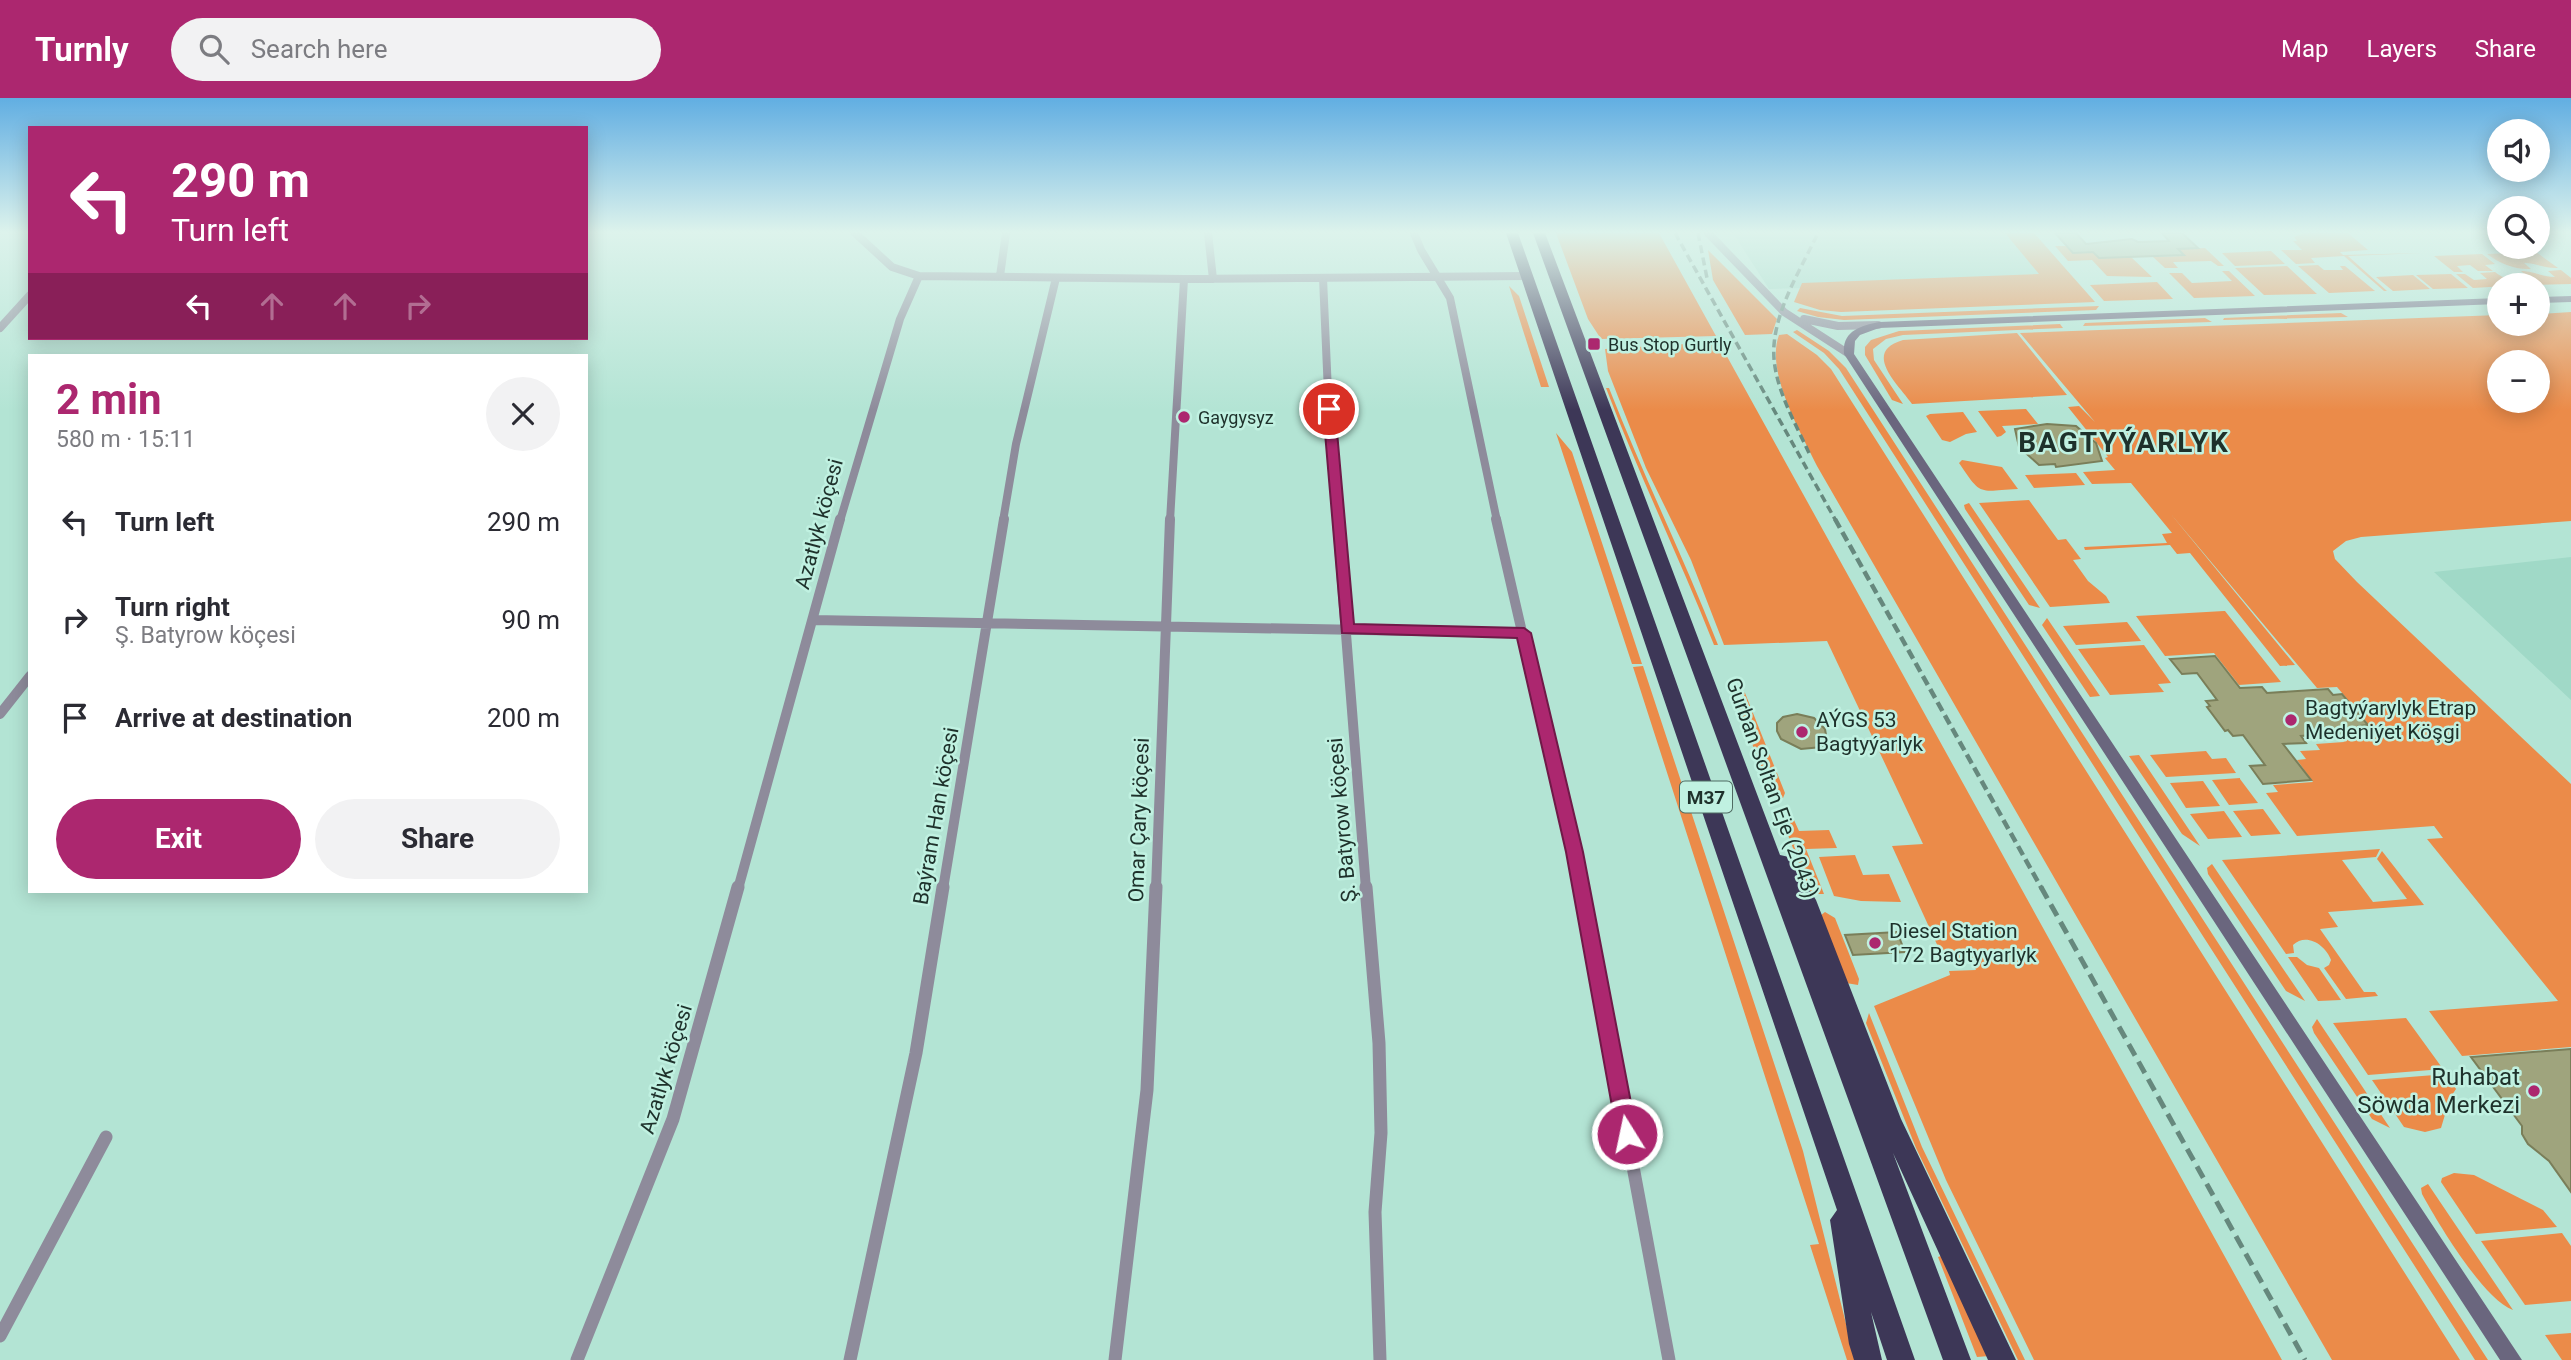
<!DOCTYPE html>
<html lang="en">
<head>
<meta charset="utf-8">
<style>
	:root { --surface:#fff; --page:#f2f2f3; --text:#2b2b33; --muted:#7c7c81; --accent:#ac276f }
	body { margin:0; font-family:Roboto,sans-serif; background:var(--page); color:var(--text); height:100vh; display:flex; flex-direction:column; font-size:26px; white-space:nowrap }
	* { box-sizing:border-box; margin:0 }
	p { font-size:23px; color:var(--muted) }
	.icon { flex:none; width:38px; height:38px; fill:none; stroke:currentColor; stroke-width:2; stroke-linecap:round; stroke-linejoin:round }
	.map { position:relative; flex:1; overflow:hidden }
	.sheet { position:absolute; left:28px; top:256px; width:560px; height:539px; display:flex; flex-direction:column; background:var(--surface); border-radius:0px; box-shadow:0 4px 18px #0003 }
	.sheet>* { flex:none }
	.banner { position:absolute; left:28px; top:28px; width:560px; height:214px; border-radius:0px; box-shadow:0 4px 18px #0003; background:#ac276f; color:#fff; overflow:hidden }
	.fabs { position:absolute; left:2487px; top:21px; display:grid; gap:14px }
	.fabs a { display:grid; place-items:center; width:63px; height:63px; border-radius:50%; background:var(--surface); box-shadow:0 4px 18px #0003; font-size:35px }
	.pin { position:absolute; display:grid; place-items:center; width:60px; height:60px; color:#fff; margin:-30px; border:4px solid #fff; border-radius:50%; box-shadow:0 2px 7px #0007 }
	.me { position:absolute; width:77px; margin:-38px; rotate:350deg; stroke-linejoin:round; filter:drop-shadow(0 0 5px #0008) }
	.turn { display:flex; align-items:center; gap:24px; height:147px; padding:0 28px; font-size:32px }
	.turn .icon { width:91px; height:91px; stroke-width:2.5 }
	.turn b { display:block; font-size:49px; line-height:60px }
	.lanes { display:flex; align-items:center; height:66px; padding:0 28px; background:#0003; justify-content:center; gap:35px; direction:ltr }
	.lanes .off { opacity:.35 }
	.round { display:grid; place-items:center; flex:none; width:74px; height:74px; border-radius:37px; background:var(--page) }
	.head { display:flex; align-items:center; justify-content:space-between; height:119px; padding:0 28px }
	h1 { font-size:42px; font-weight:700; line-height:52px; color:var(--accent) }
	.button { display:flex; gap:14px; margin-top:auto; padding:14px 28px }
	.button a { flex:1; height:80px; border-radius:42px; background:var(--accent); color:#fff; font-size:28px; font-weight:700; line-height:80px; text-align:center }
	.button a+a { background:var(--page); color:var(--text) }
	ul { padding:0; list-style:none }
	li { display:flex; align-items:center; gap:21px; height:98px; padding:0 28px }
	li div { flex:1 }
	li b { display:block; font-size:26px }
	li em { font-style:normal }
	header { display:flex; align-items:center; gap:42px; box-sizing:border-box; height:98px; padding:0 35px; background:var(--accent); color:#fff }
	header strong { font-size:33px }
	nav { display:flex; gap:38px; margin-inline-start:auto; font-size:24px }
	.search { width:490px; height:63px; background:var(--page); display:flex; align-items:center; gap:18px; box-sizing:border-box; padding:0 24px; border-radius:38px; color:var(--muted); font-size:26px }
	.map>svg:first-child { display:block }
</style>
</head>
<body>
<header>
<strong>Turnly</strong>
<div class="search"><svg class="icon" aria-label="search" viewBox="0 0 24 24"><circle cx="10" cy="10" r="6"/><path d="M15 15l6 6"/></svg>Search here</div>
<nav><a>Map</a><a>Layers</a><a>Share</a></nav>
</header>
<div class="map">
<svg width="2571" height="1262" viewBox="0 0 2571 1262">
	<rect width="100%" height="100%" fill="#b3e4d4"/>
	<path fill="#a0d9c7" d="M1733 135H2006L2046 182 1769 191Z
		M2571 459V602L2434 474Z"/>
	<path fill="#eb8b49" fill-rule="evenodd" d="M1556 135H1659L1716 238 1601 241 1588 221Z
		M2005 135H2034L2095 204 1841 214 1820 212 1794 204 1802 185 2039 176Z
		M2304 135H2348L2368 152 2340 154 2343 157 2423 155 2348 158 2387 193H2384L2344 158 2311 160 2315 165 2296 166 2281 152H2302L2293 143H2297L2294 139Z
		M2055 148H2067L2073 155 2093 154 2099 160 2131 159 2152 179 2107 178 2092 162 2068 163Z
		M2205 150 2224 168H2218L2211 163 2173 164 2178 170H2165L2153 159 2184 158 2179 151Z
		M1708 152 1777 221 1772 236 1745 237 1713 182Z
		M2271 153 2285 166 2235 168 2222 155Z
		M2536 154 2558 170C2545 171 2537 165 2524 165L2531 171C2515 172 2499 165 2487 156Z
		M2482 156 2495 166 2485 167 2493 173H2478L2470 167 2457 168 2463 174H2454L2434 158Z
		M2318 167 2324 172H2343L2340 168H2345L2375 193 2329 195 2298 168Z
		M2287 168 2317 196 2264 197 2235 170Z
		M2561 172 2571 180V186L2528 187 2519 180H2529L2521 173C2534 173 2542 179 2555 179L2548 173Z
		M2222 173H2229L2255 198 2194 200 2169 175H2182L2192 185 2232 183Z
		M2495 174C2504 182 2513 180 2523 187L2473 190 2456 176H2465L2474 182 2487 181 2480 175Z
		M2451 176 2468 190 2433 191 2416 177Z
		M2413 177 2430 191 2393 193 2376 179Z
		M2157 184 2173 201 2104 203 2090 187Z
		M1509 188 1519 198 1549 289H1541Z
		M2099 208 2096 212 1844 222 1818 219 1797 213 1800 210 1842 218Z
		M2571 214V423L2361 439 2346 443 2333 453 2335 461 2357 484 2571 686V949L2462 958 2429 913 2558 903 2427 741 2443 740 2434 728 2297 738 2266 695 2278 694 2273 687 2313 684 2297 662 2306 661 2300 653 2320 652 2316 646 2344 644 2340 637 2375 634 2337 589 2317 590 2170 415 2295 567 2280 568 2190 455 2177 456 2170 447 2085 452 2084 449 2167 445 2162 436 2172 435 2131 385 2092 386 2083 374 2115 372 2105 360 2108 359 2068 309 2079 308 2095 324 2020 235 2499 217V226H2538V216ZM2538 264V303H2499V264Z
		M2341 215 2348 219 2223 222 2224 220Z
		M2205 220 2212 224 2083 228 2085 225Z
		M2060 226 2063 230 1903 237 1886 241 1873 251 1874 262 1903 306 1892 302 1865 257V249L1871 242 1899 233Z
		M1797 232 1829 253 1846 270 2488 1262H2475L1839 271 1824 255 1793 234Z
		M2017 235 2067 297 1912 306C1897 285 1862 254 1903 242Z
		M1787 236 1817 257 1831 271 2460 1262H2332L1817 368C1801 335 1765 274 1779 237Z
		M1719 244 2282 1262H2034L1946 1082 1874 908 1950 877 1949 873 1976 872 1972 863 1945 864 1892 748 1923 746 1827 543 1724 547 1691 462 1646 370 1608 273 1605 251Z
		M1606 290H1609C1643 377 1684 460 1718 547H1714C1680 461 1639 377 1606 290Z
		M2026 311 2038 326 2002 328 2006 334 2001 338 1997 339 1978 313Z
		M1963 314 1977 334 1966 336 1950 344 1942 342 1926 318 1930 316Z
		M1556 335 1572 354 1642 566H1632Z
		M1962 362 2002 369 2018 391C1978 393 1982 399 1959 365Z
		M2076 375 2085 387 2034 390 2025 377Z
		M2029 402 2058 442 2066 441 2081 461 2073 462 2088 483 2106 498 2110 505 2050 509 1979 405Z
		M1969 405 2040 510 2029 507 1965 411 1964 407Z
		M2224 513H2225L2281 584 2239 587 2214 555 2165 558 2136 518Z
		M2047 520 2100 598 2090 599 2042 527Z
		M2127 524 2141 543 2076 547 2063 528Z
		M2144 547 2171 585 2158 586 2164 594 2110 597 2078 551Z
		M1643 568 1803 1053 1855 1262H1847L1810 1147 1819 1146 1633 569Z
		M1737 591 1745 595 1785 695 1783 700H1777L1772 695 1732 596Z
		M2206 653 2212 661 2226 660 2236 675 2166 679 2150 657Z
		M2139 657 2200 748 2182 736 2129 658Z
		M2240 680V681L2258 705 2229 707 2212 682Z
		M2203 683 2220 708 2186 710 2170 685Z
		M2263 711 2281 736 2251 738 2233 713Z
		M2224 713 2242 739 2208 741 2190 716Z
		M1782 722H1794L1799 733 1829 732 1837 750 1806 751 1824 796H1811Z
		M2380 751 2376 759 2342 762 2373 804 2407 801 2377 761 2382 753 2424 807 2328 814 2338 829 2320 831 2364 894H2375L2378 898 2346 901 2324 870 2329 867 2331 862C2326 847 2306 834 2293 847L2294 855 2286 856 2222 762Z
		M1855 757 1863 777 1889 776 1901 804 1861 803 1834 798 1819 759Z
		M2212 766 2305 903 2286 893 2208 776 2207 770Z
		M1825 814 1835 820 1859 881 1858 887 1846 885 1820 818Z
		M2288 859H2297L2307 867 2319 870 2341 902 2318 903Z
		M1869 915 1922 1049 2025 1262H2018L1916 1050 1866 925Z
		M2406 920 2443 971 2368 977 2333 925Z
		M2317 921 2390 1030 2372 1021 2314 935 2312 929Z
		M2447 976 2456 991 2450 1000 2441 1030 2425 1034 2404 1029 2372 982Z
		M2454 1075 2474 1077 2543 1112 2557 1129 2476 1136 2441 1084 2442 1080Z
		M2428 1086 2513 1212C2483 1201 2438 1125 2422 1096L2421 1090Z
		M2562 1135 2571 1148V1203L2525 1207 2481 1143Z
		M1941 1158 1989 1258 1977 1259 1938 1159Z
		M2571 1235V1262H2562L2545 1237Z"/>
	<path fill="#9fa47d" stroke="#7a7e59" stroke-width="2" d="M2055 135H2076L2086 146 2132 141 2138 144 2169 143 2162 135H2182L2198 150 2178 151 2184 157 2099 160 2093 154 2073 155Z
		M2047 326 2076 328 2096 345 2102 363 2056 369 2055 366 2039 367 2019 349 2015 331Z
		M2215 558 2240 590 2262 589 2267 595 2328 591 2333 597 2342 596 2368 627 2359 628 2364 634 2301 638 2306 645 2283 646 2311 682 2263 686 2250 668 2265 667 2243 637 2233 638 2228 632 2225 633 2207 609 2210 608 2206 603 2217 602 2197 575 2182 576 2170 561Z
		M1797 616 1814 620 1825 631 1827 643 1822 649 1801 651 1781 641 1777 633V625L1783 619Z
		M1897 834 1905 854 1853 857 1845 837Z
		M2571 951V1094L2549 1063 2528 1046 2522 1036V1028L2471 959Z"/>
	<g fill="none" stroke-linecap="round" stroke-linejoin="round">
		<path stroke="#8e8b9b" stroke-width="8" d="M855 135 892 169 919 178
			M1208 135 1213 181
			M1414 135 1421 152 1450 200 1497 423
			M1708 135 1784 214 1849 256
			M1000 178 1006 135
			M1323 180 1331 363 1337 423
			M1804 221 1838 228 1878 227
			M0 230 30 197
			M840 423 900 221 919 178 1184 181 1526 178
			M1003 423 1016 346 1056 180
			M1170 423 1184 181"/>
		<path stroke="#8e8b9b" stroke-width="10" d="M1337 421 1366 791
			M1496 421 1581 791
			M813 522 1524 535
			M0 616 30 578
			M738 791 840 421
			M943 791 1004 421
			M1156 791 1170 421"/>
		<path stroke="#8e8b9b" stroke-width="13" d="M1366 789 1379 945 1381 1035 1375 1114 1380 1262
			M1581 789 1669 1262
			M0 1238 106 1039
			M577 1262 673 1021 738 789
			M850 1262 916 955 943 789
			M1115 1262 1147 992 1156 789"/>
		<path fill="#6a667e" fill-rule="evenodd" d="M2571 198V204L2538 205V199Z
			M2499 200V206L1879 230 1860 237 1855 243 1854 256 2522 1262H2500L1844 256C1842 233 1860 228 1879 224Z"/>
		<path fill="#3d3757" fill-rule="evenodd" d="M1506 135H1518L1915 1262H1887L1871 1214 1882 1262H1854L1849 1246 1830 1122 1837 1112Z
			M1533 135H1545L1780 757 1789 759 1816 802 1901 1021 2016 1262H1988L1893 1055 1971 1262H1943Z"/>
		<path stroke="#66887d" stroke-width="3.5" stroke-dasharray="8 4.5" stroke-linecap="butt" d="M1675 135 1836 423
			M1698 135 1707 180
			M1809 355C1794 322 1771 284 1774 247 1777 208 1802 169 1818 135"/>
		<path stroke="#66887d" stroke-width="4.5" stroke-dasharray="10 5" stroke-linecap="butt" d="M1835 421 2042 791"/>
		<path stroke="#66887d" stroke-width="5" stroke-dasharray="13 7" stroke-linecap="butt" d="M2041 789 2305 1262"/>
	</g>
	<linearGradient id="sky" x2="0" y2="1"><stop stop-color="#61aee2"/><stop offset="0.43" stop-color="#ddf3ec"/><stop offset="1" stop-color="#ddf3ec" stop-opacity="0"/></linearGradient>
	<rect width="2571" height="312" fill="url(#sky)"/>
	<path fill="#ac276f" stroke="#701948" stroke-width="2" d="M1329 307 1335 311 1354 526 1524 530 1531 535 1583 754 1637 1036 1634 1043 1627 1046 1620 1043 1617 1036 1566 754 1517 540 1342 535 1323 311Z"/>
	<g fill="#ac276f" stroke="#c0f1e1" stroke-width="2.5">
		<rect x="1587" y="239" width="14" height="14" rx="3.5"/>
		<circle cx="1184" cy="319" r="7"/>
		<circle cx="2291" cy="622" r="7"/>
		<circle cx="1802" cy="634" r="7"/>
		<circle cx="1875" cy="845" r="7"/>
		<circle cx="2534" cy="993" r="7"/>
	</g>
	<g text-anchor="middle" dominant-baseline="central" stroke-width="5" stroke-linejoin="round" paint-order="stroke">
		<g font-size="18" fill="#1e312b" stroke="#c0f1e1" text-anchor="start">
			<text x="1608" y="246">Bus Stop Gurtly</text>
			<text x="1198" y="319">Gaygysyz</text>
		</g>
		<rect fill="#c0f1e1" stroke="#4f6b62" stroke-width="2" x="1680" y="683.5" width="52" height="31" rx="5"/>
		<g font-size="19" font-weight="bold" fill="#1e312b">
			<text x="1706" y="699">M37</text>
		</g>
		<g font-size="21" fill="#1e312b" stroke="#c0f1e1">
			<text transform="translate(819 426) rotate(-75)">Azatlyk köçesi</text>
			<text transform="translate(1772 690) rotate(70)">Gurban Soltan Eje (2043)</text>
			<text transform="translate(936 718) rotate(-80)">Baýram Han köçesi</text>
			<text transform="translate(1139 722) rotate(-88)">Omar Çary köçesi</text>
			<text transform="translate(1342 722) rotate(-95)">Ş. Batyrow köçesi</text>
			<text transform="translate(666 971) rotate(-73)">Azatlyk köçesi</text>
		</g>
		<g font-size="21" fill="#1e312b" stroke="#c0f1e1" text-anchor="start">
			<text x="2305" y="610">Bagtyýarylyk Etrap<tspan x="2305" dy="24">Medeniýet Köşgi</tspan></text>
			<text x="1816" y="622">AÝGS 53<tspan x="1816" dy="24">Bagtyýarlyk</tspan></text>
			<text x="1889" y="833">Diesel Station<tspan x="1889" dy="24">172 Bagtyyarlyk</tspan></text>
		</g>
		<g font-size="24" fill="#1e312b" stroke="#c0f1e1" text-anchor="end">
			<text x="2520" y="979">Ruhabat<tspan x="2520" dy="28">Söwda Merkezi</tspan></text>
		</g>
		<g font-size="28" font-weight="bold" letter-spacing="2" fill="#1e312b" stroke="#c0f1e1">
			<text x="2124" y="344">BAGTYÝARLYK</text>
		</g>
	</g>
</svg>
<div class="fabs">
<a><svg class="icon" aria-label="sound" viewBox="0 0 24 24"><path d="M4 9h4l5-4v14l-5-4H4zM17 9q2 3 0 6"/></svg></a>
<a><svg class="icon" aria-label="search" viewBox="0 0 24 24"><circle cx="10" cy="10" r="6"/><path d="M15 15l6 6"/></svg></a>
<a>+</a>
<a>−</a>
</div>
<div class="pin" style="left:1329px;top:311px;background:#d93025"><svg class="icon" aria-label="arrive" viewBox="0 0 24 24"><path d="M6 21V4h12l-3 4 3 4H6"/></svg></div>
<svg class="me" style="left:1627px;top:1036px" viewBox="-20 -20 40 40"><circle r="17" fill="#ac276f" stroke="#fff" stroke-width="3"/><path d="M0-11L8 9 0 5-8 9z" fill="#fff"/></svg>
<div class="banner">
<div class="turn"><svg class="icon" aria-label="left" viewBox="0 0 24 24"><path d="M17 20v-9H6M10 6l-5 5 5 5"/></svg><div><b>290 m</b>Turn left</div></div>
<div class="lanes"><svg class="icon" aria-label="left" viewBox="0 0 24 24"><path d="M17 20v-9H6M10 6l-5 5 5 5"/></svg><svg class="icon off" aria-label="ahead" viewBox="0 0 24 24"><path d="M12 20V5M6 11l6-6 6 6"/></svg><svg class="icon off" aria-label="ahead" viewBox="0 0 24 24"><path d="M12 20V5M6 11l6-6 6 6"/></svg><svg class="icon off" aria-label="right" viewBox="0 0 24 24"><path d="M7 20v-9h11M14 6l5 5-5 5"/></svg></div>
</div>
<section class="sheet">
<div class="head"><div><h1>2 min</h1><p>580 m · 15:11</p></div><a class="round"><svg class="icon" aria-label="close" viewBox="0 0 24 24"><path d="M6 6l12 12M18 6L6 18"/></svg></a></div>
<ul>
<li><svg class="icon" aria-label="left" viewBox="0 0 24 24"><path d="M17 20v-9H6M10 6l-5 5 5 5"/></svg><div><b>Turn left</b></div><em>290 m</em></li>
<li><svg class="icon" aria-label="right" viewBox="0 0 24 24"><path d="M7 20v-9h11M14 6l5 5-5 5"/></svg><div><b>Turn right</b><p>Ş. Batyrow köçesi</p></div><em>90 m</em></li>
<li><svg class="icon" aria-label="arrive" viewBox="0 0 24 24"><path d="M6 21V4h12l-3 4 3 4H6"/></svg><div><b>Arrive at destination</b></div><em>200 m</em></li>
</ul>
<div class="button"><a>Exit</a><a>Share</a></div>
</section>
</div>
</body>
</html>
